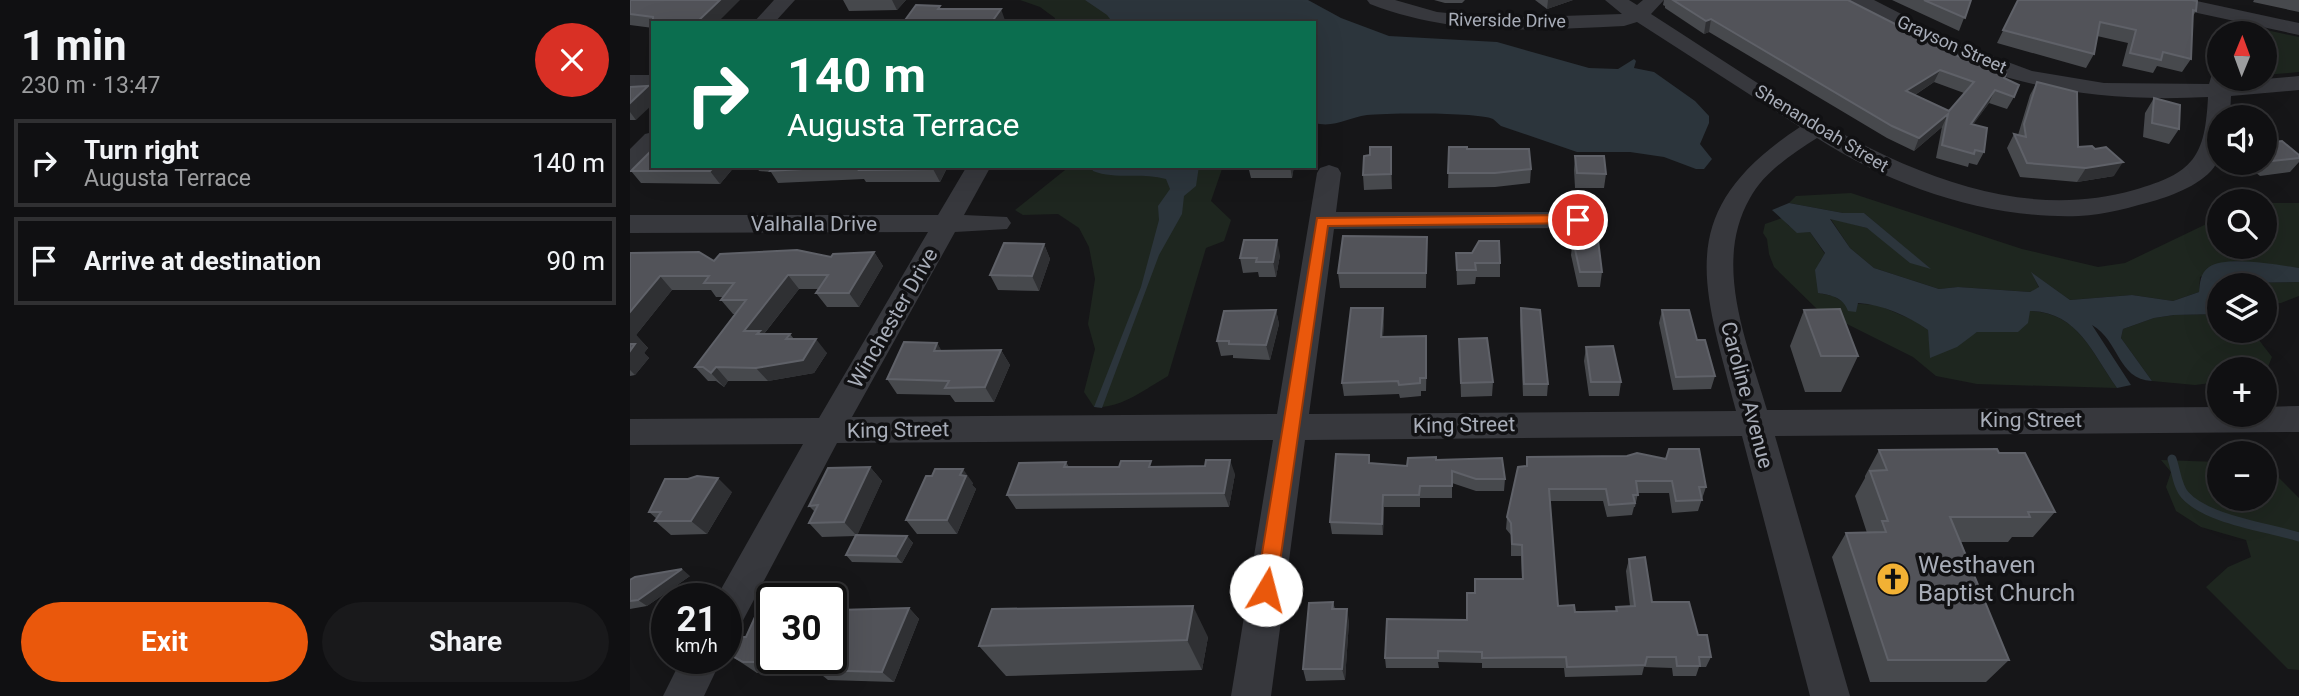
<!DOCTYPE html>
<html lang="en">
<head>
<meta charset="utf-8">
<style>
	:root { --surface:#101012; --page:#19191b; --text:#f1f3f6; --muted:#9c9d9f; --line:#303032; --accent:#ea580c }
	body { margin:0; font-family:Roboto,sans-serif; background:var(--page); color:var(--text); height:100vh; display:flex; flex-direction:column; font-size:26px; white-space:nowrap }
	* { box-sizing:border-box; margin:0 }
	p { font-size:23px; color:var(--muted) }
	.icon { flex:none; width:38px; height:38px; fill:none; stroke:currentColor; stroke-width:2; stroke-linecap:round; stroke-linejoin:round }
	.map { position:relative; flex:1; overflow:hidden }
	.drawer { display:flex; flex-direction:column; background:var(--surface); width:630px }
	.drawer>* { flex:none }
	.top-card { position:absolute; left:21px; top:21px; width:665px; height:147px; border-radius:0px; box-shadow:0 7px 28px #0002,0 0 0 2px var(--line); background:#0b6e4f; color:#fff; overflow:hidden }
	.needle { width:46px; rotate:1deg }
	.fabs { position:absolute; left:1577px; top:21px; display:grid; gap:14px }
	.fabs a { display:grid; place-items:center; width:70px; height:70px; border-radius:50%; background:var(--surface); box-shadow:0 7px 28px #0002,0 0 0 2px var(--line); font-size:35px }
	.speed { position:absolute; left:21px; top:583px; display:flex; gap:14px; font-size:35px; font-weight:700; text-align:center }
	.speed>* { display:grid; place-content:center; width:91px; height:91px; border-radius:50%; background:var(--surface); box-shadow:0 7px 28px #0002,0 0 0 2px var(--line); line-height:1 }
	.speed small { font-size:18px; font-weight:400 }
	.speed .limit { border:4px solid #111; border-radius:10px; background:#fff; color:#111 }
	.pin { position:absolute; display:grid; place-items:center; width:60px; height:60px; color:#fff; margin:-30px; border:4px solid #fff; border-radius:50%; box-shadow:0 2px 7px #0007 }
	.me { position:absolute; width:77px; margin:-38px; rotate:8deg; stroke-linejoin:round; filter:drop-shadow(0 0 5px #0008) }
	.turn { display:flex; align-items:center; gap:24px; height:147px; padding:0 21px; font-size:32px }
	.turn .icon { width:91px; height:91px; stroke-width:2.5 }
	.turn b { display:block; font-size:49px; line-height:60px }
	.round { display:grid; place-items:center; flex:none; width:74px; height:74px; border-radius:37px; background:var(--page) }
	.headline { display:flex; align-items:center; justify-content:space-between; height:119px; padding:0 21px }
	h1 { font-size:42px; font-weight:700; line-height:52px }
	.cta { display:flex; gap:14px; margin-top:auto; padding:14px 21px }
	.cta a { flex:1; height:80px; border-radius:42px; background:var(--accent); color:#fff; font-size:28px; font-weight:700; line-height:80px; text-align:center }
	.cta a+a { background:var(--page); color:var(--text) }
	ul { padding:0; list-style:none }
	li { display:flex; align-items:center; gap:21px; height:88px; margin:0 14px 10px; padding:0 7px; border:4px solid var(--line); border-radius:0px }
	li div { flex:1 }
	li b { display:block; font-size:26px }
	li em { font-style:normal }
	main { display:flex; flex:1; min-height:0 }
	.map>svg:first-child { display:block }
</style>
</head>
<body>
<main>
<section class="drawer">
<div class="headline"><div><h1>1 min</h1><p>230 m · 13:47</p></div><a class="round" style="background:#d93025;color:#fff"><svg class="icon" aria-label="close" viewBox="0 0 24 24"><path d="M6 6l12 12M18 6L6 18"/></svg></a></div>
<ul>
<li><svg class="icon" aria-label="right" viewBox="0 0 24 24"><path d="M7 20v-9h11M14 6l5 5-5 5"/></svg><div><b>Turn right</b><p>Augusta Terrace</p></div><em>140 m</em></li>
<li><svg class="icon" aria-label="arrive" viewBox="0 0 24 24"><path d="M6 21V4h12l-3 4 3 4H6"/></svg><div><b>Arrive at destination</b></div><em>90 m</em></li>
</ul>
<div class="cta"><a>Exit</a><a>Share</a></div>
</section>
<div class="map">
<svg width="1669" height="696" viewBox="0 0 1669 696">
	<rect width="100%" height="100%" fill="#161618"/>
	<path fill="#1e261f" d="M390 0H498L511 23H425V18L410 7Z
		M1613 25 1669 37V72L1635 75 1634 33H1613Z
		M440 166H593L581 201 601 220 594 241 576 248 538 376C515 389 491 409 464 407L454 392 465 349 458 324 465 279 459 247 449 228 428 214 393 215 385 210Z
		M1221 193 1392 249 1468 267 1495 263 1589 218V247H1634L1635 203H1669V268L1603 261 1570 277 1569 292 1543 301 1502 295 1440 300 1402 273 1409 288 1400 292 1328 287 1309 289 1244 268 1220 248 1200 218 1237 228 1299 268 1234 213H1213L1159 203 1166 196Z
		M1152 218 1159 226 1180 232 1195 254 1190 261 1188 293 1203 296 1215 303 1248 305 1285 321 1298 330 1301 357 1347 332H1388L1400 311C1449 313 1461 352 1487 388L1347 384 1306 376 1283 357 1187 309 1144 267 1139 254 1137 239 1133 233 1135 224Z
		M1669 282V296L1651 303H1635L1634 285H1594L1596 283Z
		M1589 314V331H1622L1642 357 1635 374 1634 369H1589V382L1565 385 1522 381 1491 338 1493 329 1524 318 1544 315Z
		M1531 460 1589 462V499H1634L1635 464 1669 498V670L1658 669 1576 587 1598 567 1621 557 1616 540 1571 527 1546 511 1536 487 1541 472Z"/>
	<path fill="#2c353c" d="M455 0H678L711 18 759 36 867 42 959 68 988 69 1004 59 1006 61 1004 68 1024 72 1065 101 1079 116V123L1070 144 1082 159 1074 169H1066L1034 157 1000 152H947L871 126C868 124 866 121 863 119 848 112 756 113 737 115 717 118 705 128 684 123V23H483L477 15Z
		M461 166H569L566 186 554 196 552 214 529 255 472 408 464 407 511 287 529 220 528 206 540 189 536 179C511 172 486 180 463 171Z
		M1159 203 1213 213H1234L1301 269 1280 263 1237 228 1200 219 1220 248 1244 268 1309 289 1328 287 1400 292 1409 287 1401 272 1440 300 1502 295 1543 301 1569 292C1570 283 1570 273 1579 267 1596 255 1649 265 1669 268V282L1596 283 1589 285V314L1544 315 1524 318 1493 329 1491 338 1522 381C1487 379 1490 341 1462 325L1501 385 1487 388C1462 353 1448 312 1400 311L1398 323 1388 332H1347L1327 347 1300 358 1298 330C1276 315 1254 305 1228 303L1226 312 1218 311C1213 297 1201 295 1188 293L1185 270 1195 253 1180 232 1167 233 1142 210Z"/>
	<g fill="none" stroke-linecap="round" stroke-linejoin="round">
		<path stroke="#2c353c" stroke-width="9" d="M1542 459C1546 470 1547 486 1555 495 1577 520 1638 527 1669 537"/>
		<path fill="#37383d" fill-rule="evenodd" d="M144 0H165L144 23H123Z
			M737 0H765L807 12 869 18 992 14 975 0H999L1007 5 1013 0H1034L1021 14C1158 100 1332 239 1504 190 1564 173 1575 157 1578 97 1500 101 1425 95 1351 69 1306 53 1264 27 1222 4L1219 0H1244L1332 45 1402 71 1474 83 1579 84 1582 74 1589 73V79H1601V82L1669 76V90L1601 96 1600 117H1589C1589 129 1593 149 1588 160 1580 181 1546 194 1527 200 1501 207 1476 215 1449 216 1357 219 1263 187 1187 138 1162 154 1134 172 1120 198 1082 264 1118 345 1137 410L1589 407V415H1634V407L1669 406V432L1145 436 1220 696H1180L1112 436 675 440 641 696H601L643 440 207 443 109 628 96 633V598H86L173 444 0 445V419L189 418 298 232 0 233V215H308L337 166H361L334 215 377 217 381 223 377 229 325 232 222 417 647 414 687 173 690 168 699 165 708 168 711 173 706 212H948L957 214 961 220 957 226 948 228 704 229 679 414 1106 411C1073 283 1041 212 1170 127L1007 22 994 26C905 30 826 37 740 4Z
			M1525 0H1562L1669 23V35L1535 6Z
			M0 75H23V89H0Z
			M23 132V153L9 168 0 170V149L15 134Z
			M52 658H92L74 696H33Z"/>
	</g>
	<path fill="#47494d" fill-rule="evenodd" d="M0 0 87 23H23V28L0 25Z
		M213 0H276L267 10 219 11Z
		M804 0H835L832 3H815Z
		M905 0H943L917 9Z
		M1034 0H1218L1328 56 1374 78 1384 97 1377 109 1359 103 1343 124 1354 152 1347 165 1339 163 1338 167 1306 158 1312 127 1284 151 1257 138 1079 32 1074 34 1035 8V6L1033 5ZM1304 82 1334 93 1319 111 1285 95Z
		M1262 0H1341L1329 31Z
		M1388 0 1566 11 1563 16 1561 59 1552 72 1527 66 1523 73 1492 66 1498 43 1467 36 1464 54 1456 68 1367 43Z
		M1624 0H1669V12L1623 2Z
		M1407 82 1448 147 1484 176 1447 182 1390 177 1377 148 1384 134 1388 135 1400 95Z
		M0 87 6 120H0Z
		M1524 98 1549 129 1539 144 1513 137 1515 113Z
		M1634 143 1669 155V162L1660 172 1630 176 1614 163H1634Z
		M819 147 837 149 901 169 900 183 865 187 818 188Z
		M945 156 976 174 974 188H945L944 170Z
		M762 161V189L734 190 733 175Z
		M23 166H105L90 184 11 183 1 171Z
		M126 166H318L310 182H236L234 179 148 183 141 172 129 171Z
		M618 166H664L662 178H621Z
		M797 237 796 288H710L708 273Z
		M943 240 972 272 970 287H948L941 255Z
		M414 244 420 259 409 291 368 290 360 275Z
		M244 252 253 266 229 307H197L186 293 189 289H169L134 334H160L164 339 197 353 184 373 138 381H98L94 387 86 381H78L65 367 105 314H103L91 300 93 297H86L81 290H42L6 335 18 348 14 353 19 358 5 375 0 376V253L84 261 201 257Z
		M826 253 870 263V277H846L845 284 827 285Z
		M650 255 646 277H629L628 272 613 273 610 258Z
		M753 308 754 321 753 337 797 349 796 391H791V396L770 398 769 394 714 396 712 383Z
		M891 308 918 384 917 396H893L890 321Z
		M646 310 649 324 640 360 603 358V355L591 356 587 341Z
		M1032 310 1067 340 1085 376 1081 389 1043 390 1029 323Z
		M1174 310 1228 356 1211 392H1175L1160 346Z
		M829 339 863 382 862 396 831 397Z
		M307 343 311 351 371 350 380 365 364 402H325L320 395 267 394 257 379Z
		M956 347 991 382 989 396H959L954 361Z
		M1249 450 1369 453 1425 512 1403 537H1382L1378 542H1331L1379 660 1356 682H1240L1202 557 1216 533H1237L1225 496 1235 478V476Z
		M739 455 740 464 777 466 806 460 875 479 874 491H846L822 483V498H790V507H754L753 535 702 534 700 522Z
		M897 457 1076 487 1068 511 1042 513 1039 493H1008L1005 507H1004L1002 515 977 517 973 501H920L928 606 945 612H985L986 607 1000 606 996 571 999 559 1022 602 1068 635 1081 657 1076 667H1069L1066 676H1043L1042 668 1014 667 1012 675 935 677 934 668H852V663L808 662 809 668H756L755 658 837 620 845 593 892 579 891 556H881V535L876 529 877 517 896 466Z
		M436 462 439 467H524L605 474 599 507 386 509 377 495Z
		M240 467 252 481 227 535 277 536 283 543 272 563 222 562 216 555 226 536 192 537 179 523 185 512 179 506Z
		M302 476 343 483 342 485 346 489 327 534H287L276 520Z
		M102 492 77 534 41 535 25 521 27 519 19 512Z
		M60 576 17 606 0 609V580Z
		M142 598V658H201L279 608 289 619 264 682 198 680 182 667H145L142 672 127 673 97 653 116 637Z
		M703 602 705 609 719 621 715 680 676 681 673 669Z
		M578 637 572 670 376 676 349 646Z"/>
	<path fill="#2f3033" d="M90 0H110L87 23H68L67 22Z
		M262 0H276L267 10Z
		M918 0H943L917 9Z
		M371 9 376 23H361Z
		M1081 19 1079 32 1074 34 1076 21Z
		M1310 70 1304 82 1271 104 1276 91Z
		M18 86 23 93V104L6 120 0 112V103Z
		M1365 90 1359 103 1335 136 1341 124Z
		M1318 114 1312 127 1284 151 1289 138Z
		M761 147 762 161V189L761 174Z
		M1493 162 1484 176 1447 182 1456 168Z
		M85 166H105L90 184 80 171Z
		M305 166H318L310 182 303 169Z
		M660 166H664L662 178Z
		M647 240 650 255 646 277 643 262Z
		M414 244 420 259 409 291 402 276Z
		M244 252 253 266 229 307 219 293Z
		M158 275 169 289 133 335 114 331Z
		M30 276 42 290 6 335 18 348 14 353 19 358 5 375 0 370V312Z
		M753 308 754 321 752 350 751 337Z
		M646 310 649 324 640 360 636 345Z
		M186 339 197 353 184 373 138 381 126 368Z
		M307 343 316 358 304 351Z
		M371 350 380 365 364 402 355 387Z
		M86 367 98 381 94 387 81 373Z
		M600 460 605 474 599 507 594 493Z
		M240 467 252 481 227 536 214 522Z
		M333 469 343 483 342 485 346 489 327 534 317 520Z
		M88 478 102 492 77 534 61 521Z
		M753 495 754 507 753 535 752 524Z
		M277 536 283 543 272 563 266 556Z
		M52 569 60 576 17 606 8 600Z
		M563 606 578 637 572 670 557 640Z
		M279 608 289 619 264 682 252 672Z
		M717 609 719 621 715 680 712 669Z
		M131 656 145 667 142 672 128 662Z"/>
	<path fill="#525359" stroke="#5f6168" stroke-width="2" fill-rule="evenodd" d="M0 0H90L67 22H23V17L0 14Z
		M1043 0H1218L1328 56 1376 74 1374 78 1389 85 1384 97 1365 90 1341 124 1357 128 1354 152 1345 150 1344 154 1312 145 1318 114 1289 138 1262 126 1081 19 1076 21ZM1310 70 1344 82 1319 111 1276 91Z
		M1294 0H1341L1335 18Z
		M1388 0H1562L1567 1 1566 11 1563 10 1561 59 1533 52 1531 60 1500 53 1506 30 1470 22 1464 54 1373 30Z
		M286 5 310 6 308 9H371L361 23H273Z
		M1407 82 1447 92 1448 147 1462 146 1465 149 1476 147 1493 162 1456 168 1397 163 1384 134 1396 137 1394 124Z
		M18 86 0 103V87Z
		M1524 98 1550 105 1549 129 1522 123Z
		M1652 141 1669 155V158L1642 161 1634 155V143Z
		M740 147H761V174L733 175 734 156 740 155Z
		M819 147H837V149H899L901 169 865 173H818Z
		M23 149V166H85L80 171H1Z
		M945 156H974L976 174 947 173Z
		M143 166H225L140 171Z
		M231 166H305L303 169 229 170Z
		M713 236 797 237 796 273H708Z
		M614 240H647L643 262H626L627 258H610Z
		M943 240H968L972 272H950Z
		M849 241H869L870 263H845L846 270H827L826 253H842Z
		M374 243 414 244 402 276 360 275Z
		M167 250 201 257 203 254 244 252 219 293H186L198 275H158L114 331H130L127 334H160L156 339H186L173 360 126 368 86 367 81 373 73 367H65L116 300H91L104 283H74L79 276H30L0 312V253L69 252 84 261 90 254Z
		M721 308H753L751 337 796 336V378H790V383L769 385 768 381 712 383Z
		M891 308 910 310 918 384H894Z
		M1210 309 1228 356H1191L1174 310Z
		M646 310 636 345 599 344V341H587L594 311Z
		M1032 310H1059L1067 340H1075L1085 376 1046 377Z
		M857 338 863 382 831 383 829 339Z
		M274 342 307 343 304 351 371 350 355 387 315 388 319 381 257 379Z
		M0 344H5L0 351Z
		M983 346 991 382H961L956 347Z
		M1039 449H1069L1076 487H1069L1072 500 1046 501 1042 481H1006L1008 495H1003L1005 503 979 505 976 489H919L928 606 944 605 945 612H952L987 611 986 607 1005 606 999 559 1015 557 1022 602H1059L1068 635H1077L1081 657H1069L1070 666H1047L1046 657H1017L1015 665 937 667 936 657 852 658V652L808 651V658H755L757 619 837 620V593H845V579H893L892 545 882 544 881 523 877 517 888 467 897 466V457L997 456 1007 453 1036 459Z
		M1367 449 1369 453H1395L1425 512H1398L1400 517H1320L1379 660H1258L1216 533 1256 532 1252 521H1258L1240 471 1257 470 1249 450Z
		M706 454 739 455V463L777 466 778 458 806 457V460L872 458 875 479H846L822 471V486H790L789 495H753L752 524 700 522Z
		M576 460H600L594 493 377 495 389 463 436 462 434 467H489L491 461H521L519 467 575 466Z
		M240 467 214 522 179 523 188 505 179 506 198 468Z
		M305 469H333L330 475 336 476 317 520H276L296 476H302Z
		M67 476 88 478 61 521H25L31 512H19L35 479H58Z
		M226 535 277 536 266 556 216 555Z
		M52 569 8 600 0 601V580L5 577Z
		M134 597H166V598H142V657L131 656 128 662H113L97 653 106 637H116Z
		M703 602 702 609H717L712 669H673L679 603Z
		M563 606 557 640 349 646 362 609Z
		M279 608 252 672 185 670 189 662H174L176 658H201V616H205L208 610Z"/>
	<path fill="#ea580c" stroke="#983908" stroke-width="2" d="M948 215 953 217V223L698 226 646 590 643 596 636 599 629 596 626 590 687 218Z"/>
	<defs>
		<symbol id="church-disc" viewBox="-11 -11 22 22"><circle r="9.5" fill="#f2b134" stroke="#111113"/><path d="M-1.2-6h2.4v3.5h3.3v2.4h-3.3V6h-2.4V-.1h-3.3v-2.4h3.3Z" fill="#111"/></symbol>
	</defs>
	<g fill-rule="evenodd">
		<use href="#church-disc" x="1244" y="560" width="38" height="38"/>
	</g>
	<g text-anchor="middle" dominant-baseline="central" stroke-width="7" stroke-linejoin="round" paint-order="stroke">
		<g font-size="18" fill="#a8adb8" stroke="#111113">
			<text transform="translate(877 20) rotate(1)">Riverside Drive</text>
			<text transform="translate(1322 44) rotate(24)">Grayson Street</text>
			<text transform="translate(1192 128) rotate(31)">Shenandoah Street</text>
		</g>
		<g font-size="21" fill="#a8adb8" stroke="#111113">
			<text x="184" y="224">Valhalla Drive</text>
			<text transform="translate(263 318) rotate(-60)">Winchester Drive</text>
			<text transform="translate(1117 395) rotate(75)">Caroline Avenue</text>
			<text x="1401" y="420">King Street</text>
			<text transform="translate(834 425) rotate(-1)">King Street</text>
			<text transform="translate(268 430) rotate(-1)">King Street</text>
		</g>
		<g font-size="24" fill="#a8adb8" stroke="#111113" text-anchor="start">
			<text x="1288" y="565">Westhaven<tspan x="1288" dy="28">Baptist Church</tspan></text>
		</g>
	</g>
</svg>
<div class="fabs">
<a><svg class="needle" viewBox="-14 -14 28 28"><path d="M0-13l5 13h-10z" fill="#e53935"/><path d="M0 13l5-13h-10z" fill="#9c9d9f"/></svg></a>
<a><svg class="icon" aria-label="sound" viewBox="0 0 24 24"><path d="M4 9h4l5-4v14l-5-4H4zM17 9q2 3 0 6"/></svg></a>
<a><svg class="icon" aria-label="search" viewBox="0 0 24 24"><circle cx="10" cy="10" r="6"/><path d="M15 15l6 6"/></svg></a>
<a><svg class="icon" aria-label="layers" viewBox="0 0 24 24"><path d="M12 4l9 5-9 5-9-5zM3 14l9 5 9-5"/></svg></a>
<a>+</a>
<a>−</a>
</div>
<div class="speed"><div>21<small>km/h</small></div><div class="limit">30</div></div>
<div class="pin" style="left:948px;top:220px;background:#d93025"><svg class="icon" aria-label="arrive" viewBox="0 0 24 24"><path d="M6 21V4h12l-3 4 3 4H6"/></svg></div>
<svg class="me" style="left:636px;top:590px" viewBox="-20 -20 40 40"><circle r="19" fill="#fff"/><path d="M0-13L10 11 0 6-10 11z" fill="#ea580c"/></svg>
<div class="top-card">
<div class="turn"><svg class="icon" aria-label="right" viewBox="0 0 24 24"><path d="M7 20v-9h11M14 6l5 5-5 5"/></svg><div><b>140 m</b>Augusta Terrace</div></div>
</div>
</div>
</main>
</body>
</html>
